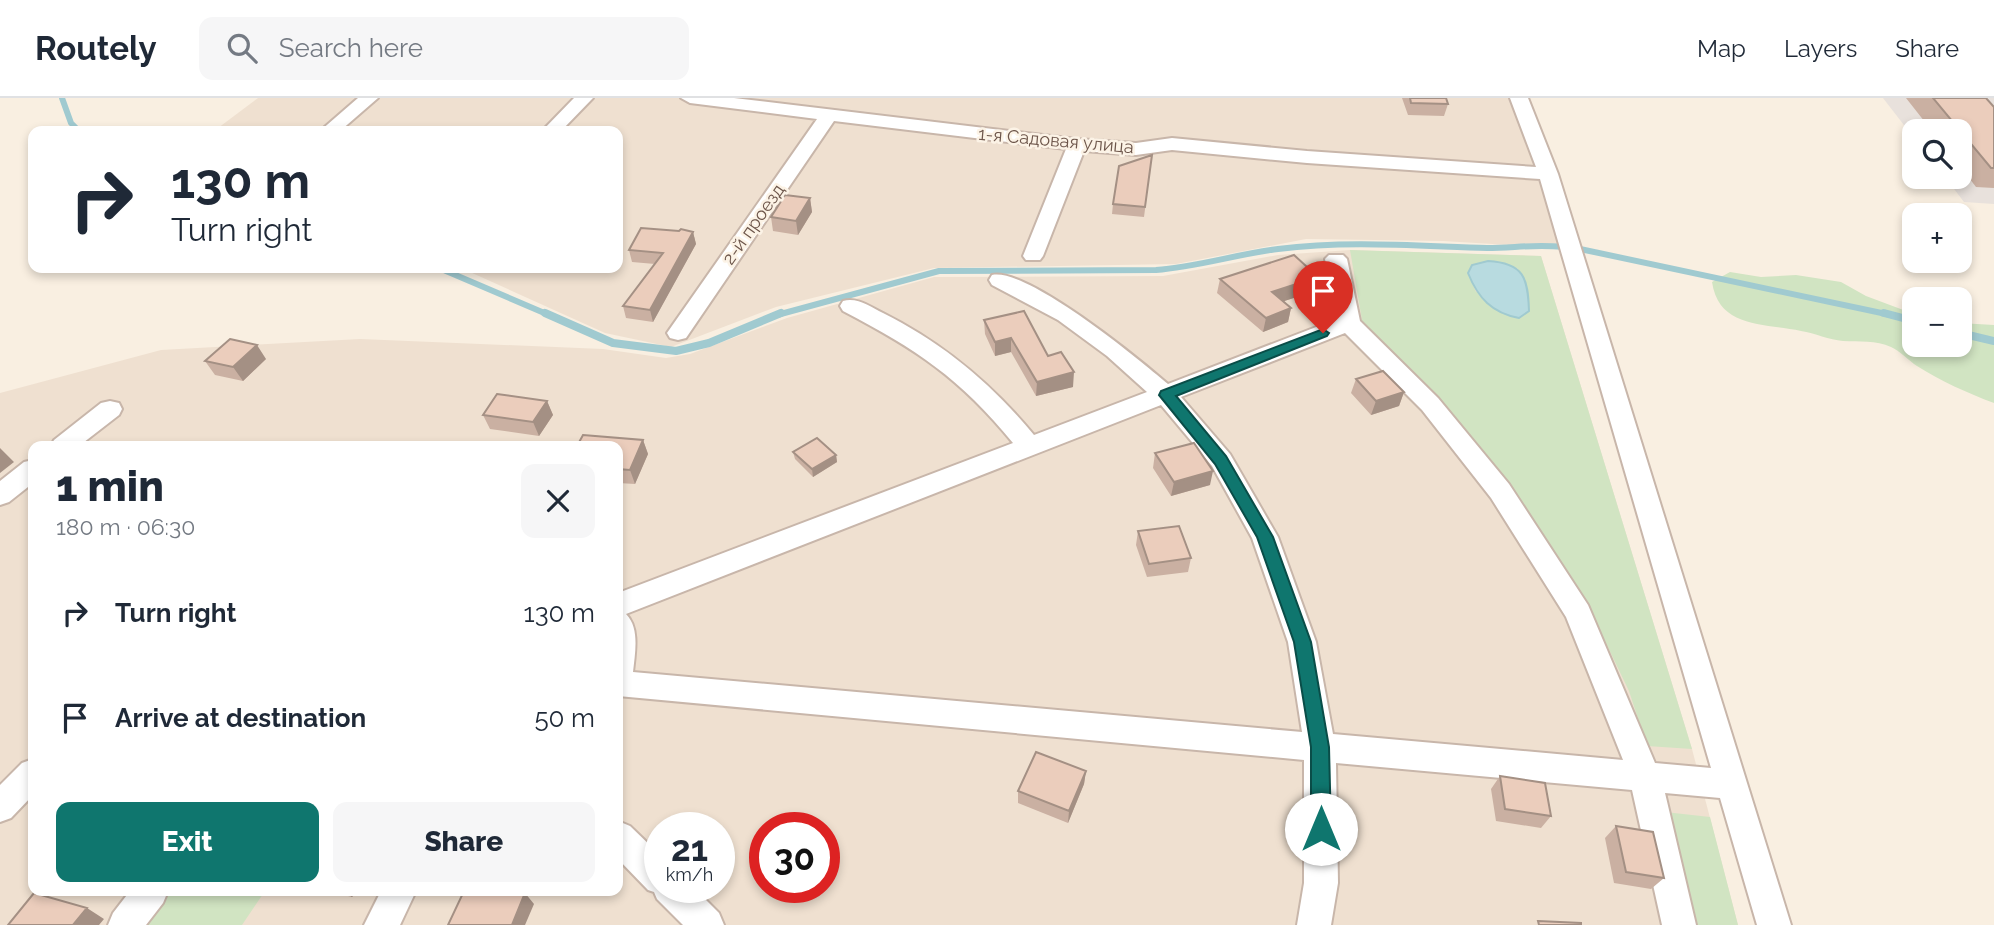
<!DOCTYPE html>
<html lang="en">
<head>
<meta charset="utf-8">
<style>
	:root { --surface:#fff; --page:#f6f6f7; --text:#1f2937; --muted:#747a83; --line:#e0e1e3; --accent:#0f766e }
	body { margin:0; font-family:Raleway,sans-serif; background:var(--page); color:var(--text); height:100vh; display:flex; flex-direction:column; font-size:26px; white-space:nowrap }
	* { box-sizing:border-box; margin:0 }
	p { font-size:23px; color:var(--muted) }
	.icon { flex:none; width:38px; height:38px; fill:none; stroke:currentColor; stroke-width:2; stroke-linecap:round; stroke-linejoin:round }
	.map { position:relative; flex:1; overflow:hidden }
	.side { position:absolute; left:28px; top:343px; width:595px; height:455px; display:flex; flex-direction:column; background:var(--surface); border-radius:14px; box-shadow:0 4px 10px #0003 }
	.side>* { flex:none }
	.guide { position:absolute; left:28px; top:28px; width:595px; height:147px; border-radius:14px; box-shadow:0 4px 10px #0003; background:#fff; color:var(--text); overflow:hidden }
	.tools { position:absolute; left:1902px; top:21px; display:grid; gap:14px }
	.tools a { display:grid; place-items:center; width:70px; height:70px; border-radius:14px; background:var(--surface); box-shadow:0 4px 10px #0003; font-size:35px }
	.speed { position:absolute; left:644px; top:714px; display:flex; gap:14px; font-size:35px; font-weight:700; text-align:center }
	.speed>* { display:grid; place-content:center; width:91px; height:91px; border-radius:50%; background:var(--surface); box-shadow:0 4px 10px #0003; line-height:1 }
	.speed small { font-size:18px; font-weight:400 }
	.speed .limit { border:10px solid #d22; background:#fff; color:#111 }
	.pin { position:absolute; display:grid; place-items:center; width:60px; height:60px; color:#fff; margin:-72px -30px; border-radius:50% 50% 50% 0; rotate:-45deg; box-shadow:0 0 7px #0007 }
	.pin .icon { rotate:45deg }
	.me { position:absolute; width:77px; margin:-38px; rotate:0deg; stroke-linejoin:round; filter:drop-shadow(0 0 5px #0008) }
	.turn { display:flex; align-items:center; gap:24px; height:147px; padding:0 28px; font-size:32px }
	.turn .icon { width:91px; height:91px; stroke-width:2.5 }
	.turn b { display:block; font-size:49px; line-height:60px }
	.round { display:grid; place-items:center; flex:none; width:74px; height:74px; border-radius:14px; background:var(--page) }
	.overview { display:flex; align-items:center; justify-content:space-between; height:119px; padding:0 28px }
	h1 { font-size:42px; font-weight:800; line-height:52px }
	.button { display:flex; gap:14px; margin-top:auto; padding:14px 28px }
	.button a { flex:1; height:80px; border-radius:14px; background:var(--accent); color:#fff; font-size:28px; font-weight:800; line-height:80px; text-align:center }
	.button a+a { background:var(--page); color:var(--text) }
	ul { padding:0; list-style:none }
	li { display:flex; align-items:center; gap:21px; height:105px; padding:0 28px }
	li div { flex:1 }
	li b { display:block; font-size:26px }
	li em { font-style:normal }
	header { display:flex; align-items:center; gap:42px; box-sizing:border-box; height:98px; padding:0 35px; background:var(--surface); border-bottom:2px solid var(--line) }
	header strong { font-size:33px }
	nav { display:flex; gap:38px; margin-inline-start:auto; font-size:24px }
	.search { width:490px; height:63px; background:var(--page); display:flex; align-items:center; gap:18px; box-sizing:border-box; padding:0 24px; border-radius:14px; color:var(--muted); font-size:26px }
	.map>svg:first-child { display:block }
</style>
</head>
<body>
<header>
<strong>Routely</strong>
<div class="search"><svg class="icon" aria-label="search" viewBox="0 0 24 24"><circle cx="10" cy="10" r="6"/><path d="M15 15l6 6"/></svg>Search here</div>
<nav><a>Map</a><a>Layers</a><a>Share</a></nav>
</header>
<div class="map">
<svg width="1994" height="827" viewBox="0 0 1994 827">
	<rect width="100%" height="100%" fill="#f9efe1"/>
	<path fill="#efe0d0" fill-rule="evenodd" d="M258 0H1522L1560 150 1443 143 1306 141 1176 166 934 170 776 209 671 249 605 235 461 170H618V33H214Z
		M1350 152 1541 158 1692 651 1738 827H0V295L161 252 360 241 603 251 666 260 690 256 787 220 934 179 1163 178 1278 157ZM33 348H618V793H33ZM660 730H719V789H660ZM765 730H824V789H765Z"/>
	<path fill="#e8e1dc" d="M1883 0H1994V106L1964 104 1945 79H1960V33H1914V40Z"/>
	<path fill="#d1e4c2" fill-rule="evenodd" d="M1350 152 1541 158 1692 651 1647 648 1629 593 1590 512 1363 228ZM1472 167 1517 170 1524 180 1528 196 1476 194 1468 175Z
		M1730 174 1761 179 1796 177 1841 184 1866 198 1914 216V247H1960V225L1994 227V305C1967 295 1941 283 1917 268 1908 262 1900 253 1891 249 1876 242 1859 244 1843 243 1829 242 1815 235 1801 233 1765 225 1719 231 1712 184Z
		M1665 714 1710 719 1738 827H1692Z
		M168 793H265L242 827H143Z"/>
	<path fill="#b8dbe0" stroke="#a0cad0" stroke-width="2" d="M1488 163C1524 165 1528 180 1529 213L1519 220C1492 215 1478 200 1468 175L1472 167Z"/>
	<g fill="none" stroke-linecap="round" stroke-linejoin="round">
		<path stroke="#a0cad0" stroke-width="6" d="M62 0 71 25 79 33
			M1580 151 1891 217
			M439 170 549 217
			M777 217 939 173 1156 172C1197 169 1237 156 1278 151 1347 142 1418 148 1487 150 1513 150 1536 146 1562 149"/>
		<path stroke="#a0cad0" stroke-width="8" d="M545 215 613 245 676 253 709 245 781 215
			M1884 215 1914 223
			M1960 235 1994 243"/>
		<defs>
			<path id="minor" d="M358 0H378L340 33H320Z
				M574 0H593L561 33H542Z
				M681 0H734L1077 41 1136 45 1172 40 1307 53 1536 69 1510 0H1528L1558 76 1791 827H1757L1720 700 1665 695 1696 827H1662L1632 692 1336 665 1338 785 1331 827H1297L1304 785V662L618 598V495L1013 345C960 280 916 251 843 213L840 208 843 203C858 199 870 209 883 215 943 245 991 285 1034 337L1147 294 1107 258 1058 222 992 187 989 182 992 177C1027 169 1140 262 1168 286L1337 221 1325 161 1329 157H1343L1347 161 1360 223 1438 300 1509 386 1588 507 1655 665 1711 670 1540 81 1307 65 1172 52 1136 57 1084 53 1043 158 1040 162H1026L1023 158 1066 51 834 23 686 240 678 242 670 240 667 235 817 21 690 5ZM1345 235 1422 312 1491 400 1566 519 1623 662 1333 636 1316 544 1278 439 1230 356 1181 299ZM1161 307 1212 368 1252 440 1288 544 1302 634 633 574C635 555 640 530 626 516Z
				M110 303 119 305 122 311 119 317 79 348H51L54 342 101 305Z
				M33 362V385L9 404 0 407V383L24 364Z
				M33 661V697L11 720 0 724V687L22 665Z
				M618 723 630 728 660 757V789H693L719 815 724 827H683L657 801 654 794 648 792 618 761Z
				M130 793H168L163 805 146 827H108L113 815Z
				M381 793H416L400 827H364Z"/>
		</defs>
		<use href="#minor" stroke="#c8b6aa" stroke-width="4"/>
		<use href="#minor" fill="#fff" fill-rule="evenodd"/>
	</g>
	<path fill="#cab0a2" d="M1402 0H1446L1448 6 1444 18 1408 17Z
		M1906 0H1986L1994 9V90L1976 89 1960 68V33H1932Z
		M1152 57 1144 119 1112 116 1113 106Z
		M810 100 812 114 798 137 773 133 771 119Z
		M693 134 696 146 653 224 626 220 623 208 655 166 632 164 629 152Z
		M1220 181 1315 193 1284 203 1291 210 1288 224 1263 234 1217 195Z
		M984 222 1048 258 1073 289 1036 298 1011 254 995 258 985 236Z
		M266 261 243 283 215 277 205 263Z
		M1356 281 1404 294 1399 308 1371 317 1351 295Z
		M547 303 553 317 539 338 490 331 483 317Z
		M643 342 648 356 635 386 618 385V348Z
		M793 354 836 357 837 364 813 379 795 361Z
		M1155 355 1210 387 1171 398 1153 370Z
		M1138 433 1191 460 1188 474 1147 479 1136 447Z
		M1086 673 1084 686 1068 725 1018 705V693Z
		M1500 678 1551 718 1541 730 1496 723 1491 691Z
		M1616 728 1664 780 1651 791 1614 785 1605 740Z
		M328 793H357L352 799Z"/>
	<path fill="#a49084" d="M810 100 812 114 798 137 796 123Z
		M693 134 696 146 653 224 650 212Z
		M1318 179 1315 193 1269 208 1272 194Z
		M1291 210 1288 224 1263 234 1266 220Z
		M1011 240V254L995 258V244Z
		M257 247 266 261 243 283 233 269Z
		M1074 274 1073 289 1036 298 1037 284Z
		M1404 294 1399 308 1371 317 1376 303Z
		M547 303 553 317 539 338 533 324Z
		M643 342 648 356 635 386 630 372Z
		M0 350 14 364 0 375Z
		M836 357 837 364 813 379 812 371Z
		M1213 373 1210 387 1171 398 1174 384Z
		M1086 673 1084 686 1068 725 1069 713Z
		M345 793H357L352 799Z
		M525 795 534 806 525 827H512Z
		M87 810 104 821 99 827H73Z"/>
	<path fill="#ebcdbc" stroke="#a49084" stroke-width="2" d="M1410 0H1446L1448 6 1411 5Z
		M1933 0H1986L1994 9V70H1991Z
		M1152 57 1145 109 1113 106 1119 68Z
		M785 97 810 100 796 123 771 119Z
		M641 130 679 133 681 131 693 134 650 212 623 208 663 155 629 152Z
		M1294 157 1318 179 1272 194 1291 210 1266 220 1220 181Z
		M1024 213 1048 258 1061 254 1074 274 1037 284 1011 240 995 244 984 222Z
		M230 241 257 247 233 269 205 263Z
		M1383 273 1404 294 1376 303 1356 281Z
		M497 296 547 303 533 324 483 317Z
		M583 337 643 342 630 372 618 371V348H577Z
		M817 340 836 357 812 371 793 354Z
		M1194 345 1213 373 1174 384 1155 355Z
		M1179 428 1191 460 1149 466 1138 433Z
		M1036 654 1086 673 1069 713 1018 693Z
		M1500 678 1545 685 1551 718 1505 711Z
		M1616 728 1653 734 1664 780 1626 774Z
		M464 793H505L525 795 512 827H448Z
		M34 795 87 810 73 827H8Z
		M1538 823 1581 825V827H1539Z"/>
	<path fill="#0f766e" stroke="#0a4d48" stroke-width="2" d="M1323 231 1329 235 1327 238 1176 298 1226 358 1273 439 1311 544 1329 649 1331 731 1328 738 1321 740 1314 738 1311 731V649L1294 544 1257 439 1215 366 1159 297 1161 293Z"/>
	<g text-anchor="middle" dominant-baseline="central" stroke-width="5" stroke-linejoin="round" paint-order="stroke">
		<g font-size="18" fill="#6d564b" stroke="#fcf3e6">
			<text transform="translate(1056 42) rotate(5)">1-я Садовая улица</text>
			<text transform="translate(753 126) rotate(-55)">2-й проезд</text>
		</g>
	</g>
</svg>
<div class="tools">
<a><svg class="icon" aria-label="search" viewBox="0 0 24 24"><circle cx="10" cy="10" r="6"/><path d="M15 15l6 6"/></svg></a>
<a>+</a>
<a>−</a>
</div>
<div class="speed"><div>21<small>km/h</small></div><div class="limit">30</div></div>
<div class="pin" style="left:1323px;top:235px;background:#d93025"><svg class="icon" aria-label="arrive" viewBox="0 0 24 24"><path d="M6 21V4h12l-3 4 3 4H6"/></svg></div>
<svg class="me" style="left:1321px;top:731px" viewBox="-20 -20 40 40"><circle r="19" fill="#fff"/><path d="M0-13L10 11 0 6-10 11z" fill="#0f766e"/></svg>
<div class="guide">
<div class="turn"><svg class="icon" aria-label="right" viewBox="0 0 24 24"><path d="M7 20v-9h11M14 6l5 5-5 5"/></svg><div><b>130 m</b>Turn right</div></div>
</div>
<section class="side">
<div class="overview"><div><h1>1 min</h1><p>180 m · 06:30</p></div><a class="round"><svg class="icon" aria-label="close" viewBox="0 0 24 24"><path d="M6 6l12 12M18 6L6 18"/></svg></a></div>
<ul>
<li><svg class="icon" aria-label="right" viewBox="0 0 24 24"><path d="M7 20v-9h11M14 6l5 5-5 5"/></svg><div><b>Turn right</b></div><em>130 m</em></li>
<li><svg class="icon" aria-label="arrive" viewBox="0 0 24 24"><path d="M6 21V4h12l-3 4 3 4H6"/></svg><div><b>Arrive at destination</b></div><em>50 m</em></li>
</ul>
<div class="button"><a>Exit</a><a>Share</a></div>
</section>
</div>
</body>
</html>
